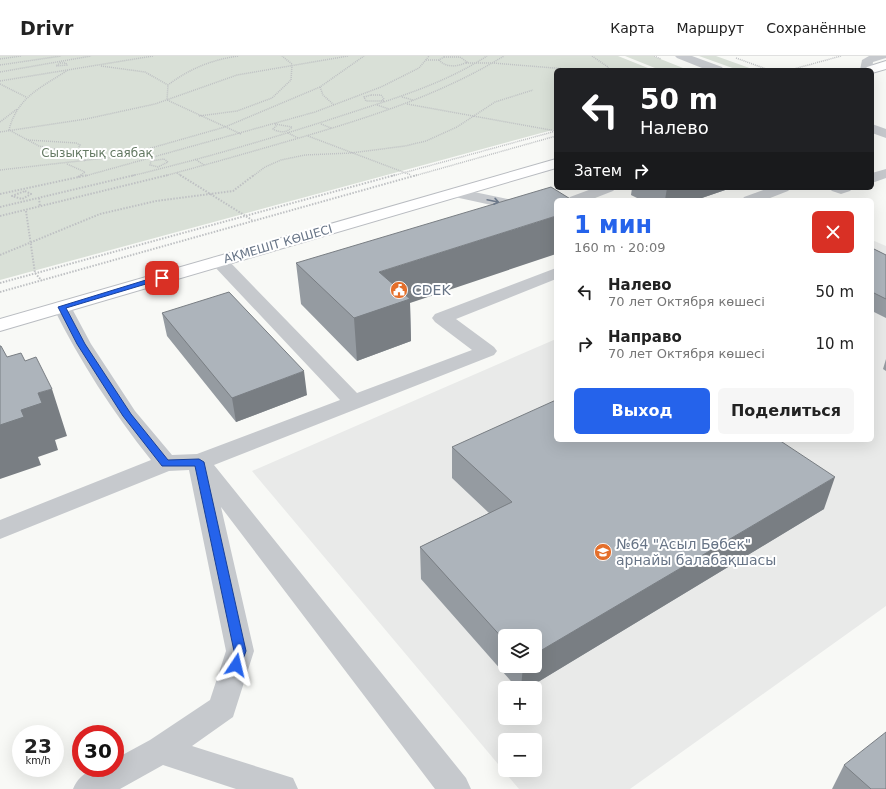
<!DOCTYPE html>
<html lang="ru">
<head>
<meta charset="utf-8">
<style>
	:root { --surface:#fff; --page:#f6f6f6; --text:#222; --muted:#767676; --line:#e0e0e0; --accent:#2563eb }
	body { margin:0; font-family:"DejaVu Sans",sans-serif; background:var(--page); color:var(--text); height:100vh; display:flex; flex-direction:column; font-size:15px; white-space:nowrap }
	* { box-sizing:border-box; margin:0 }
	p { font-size:13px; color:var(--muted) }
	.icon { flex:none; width:22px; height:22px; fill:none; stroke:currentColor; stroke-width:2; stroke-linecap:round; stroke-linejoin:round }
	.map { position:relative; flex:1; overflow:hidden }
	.details { position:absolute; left:554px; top:142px; width:320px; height:244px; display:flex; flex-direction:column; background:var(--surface); border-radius:6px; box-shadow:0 4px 16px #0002 }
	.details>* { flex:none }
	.hud { position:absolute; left:554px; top:12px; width:320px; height:122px; border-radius:6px; box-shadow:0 4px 16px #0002; background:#202124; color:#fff; overflow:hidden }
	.fabs { position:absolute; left:498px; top:573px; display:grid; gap:8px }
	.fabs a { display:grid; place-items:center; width:44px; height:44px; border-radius:6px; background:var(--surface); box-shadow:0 4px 16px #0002; font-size:20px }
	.speed { position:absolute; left:12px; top:669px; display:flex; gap:8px; font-size:20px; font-weight:700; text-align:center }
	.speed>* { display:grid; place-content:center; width:52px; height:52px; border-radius:50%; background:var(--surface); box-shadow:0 4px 16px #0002; line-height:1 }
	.speed small { font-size:10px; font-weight:400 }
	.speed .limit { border:6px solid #d22; background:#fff; color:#111 }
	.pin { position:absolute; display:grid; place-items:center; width:34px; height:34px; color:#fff; margin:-17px; border-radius:8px; box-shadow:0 2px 6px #0006 }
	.me { position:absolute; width:44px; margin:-22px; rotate:10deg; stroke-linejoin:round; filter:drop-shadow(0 0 3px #0008) }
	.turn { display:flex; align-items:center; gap:14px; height:84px; padding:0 20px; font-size:18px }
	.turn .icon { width:52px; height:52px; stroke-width:2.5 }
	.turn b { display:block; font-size:28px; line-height:34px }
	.then { display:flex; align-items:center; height:38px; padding:0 20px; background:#0003; gap:8px; font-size:15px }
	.round { display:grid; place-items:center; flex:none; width:42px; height:42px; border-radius:6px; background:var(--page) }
	.head { display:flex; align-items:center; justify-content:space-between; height:68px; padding:0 20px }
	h1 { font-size:24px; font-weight:800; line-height:30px; color:var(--accent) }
	.cta { display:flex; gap:8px; margin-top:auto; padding:8px 20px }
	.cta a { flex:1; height:46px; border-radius:6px; background:var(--accent); color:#fff; font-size:16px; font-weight:800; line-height:46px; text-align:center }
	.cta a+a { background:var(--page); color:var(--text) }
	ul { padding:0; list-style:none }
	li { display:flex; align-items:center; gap:12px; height:52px; padding:0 20px }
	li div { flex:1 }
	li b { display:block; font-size:15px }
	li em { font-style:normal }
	header { display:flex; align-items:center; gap:24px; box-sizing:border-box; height:56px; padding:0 20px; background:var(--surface); border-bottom:1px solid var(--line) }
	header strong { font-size:19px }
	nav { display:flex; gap:22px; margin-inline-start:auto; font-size:14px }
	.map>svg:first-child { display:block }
</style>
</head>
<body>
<header>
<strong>Drivr</strong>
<nav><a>Карта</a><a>Маршрут</a><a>Сохранённые</a></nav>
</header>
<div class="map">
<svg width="886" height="733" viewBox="0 0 886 733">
	<rect width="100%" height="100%" fill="#f8f9f6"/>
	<path fill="#e9eae9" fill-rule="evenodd" d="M872 184 886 190V550L630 733H519L252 415 556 283V384H872ZM505 580H535V610H505ZM505 632H535V662H505ZM505 684H535V714H505Z"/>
	<path fill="#d9e0d7" d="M0 0H618L653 14H556V73L0 224Z
		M625 0H653L688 14H660Z
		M699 0H716L755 14H738Z"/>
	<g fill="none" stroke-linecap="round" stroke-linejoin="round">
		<defs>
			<path id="major" d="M886 5V13L872 17V14H865L867 11Z
				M556 103V112L0 275V263Z"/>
		</defs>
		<use href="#major" stroke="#b9bcc1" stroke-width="2"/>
		<path stroke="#bec0c3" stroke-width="1.5" stroke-dasharray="1 1" stroke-linecap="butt" d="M238 0C211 4 189 13 168 29L167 44 241 78
			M592 0 608 11 609 14
			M654 0 661 3
			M444 1H460L467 6C458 11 446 12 439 4Z
			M736 2 769 14
			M0 3 21 0
			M426 4H439
			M60 7H66L67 9 56 10Z
			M466 7H493L578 14
			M0 9 61 0
			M101 10 145 16 168 29
			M68 14C42 31 17 41 9 74L39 90 76 97 85 105
			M790 14 841 0
			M0 16 91 0
			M0 25 153 0
			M0 28 26 41
			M320 31 323 39 334 49
			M371 39H381L384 43 381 45H366L364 41Z
			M402 41 413 44
			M381 45H384
			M407 48 556 75
			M377 49 389 53
			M199 60 237 55 272 42 291 24 292 8 282 0
			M0 66 17 53
			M275 68 292 71C287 77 280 77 273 73L277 69
			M321 68 331 72
			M0 76 86 63 155 48 237 19 348 0
			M288 77 298 82
			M308 80 411 119
			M28 84 76 87 80 89 76 97
			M152 102 154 104
			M164 103 168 106 158 111 150 109 151 105Z
			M195 103 204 109
			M67 108 85 116 80 120
			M0 114 123 100 225 71 320 31 364 0
			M177 117 182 120
			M85 120 315 56 381 31 419 12 429 0
			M131 120C206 102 280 80 353 56 399 41 445 27 487 0
			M164 120C209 108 254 95 299 82 370 61 440 39 504 0
			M253 120 265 111 281 104 305 99 351 97 405 90 426 85 457 71 495 46 533 34
			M392 120 556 75
			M414 120 556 80"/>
		<path stroke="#bec0c3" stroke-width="2" stroke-dasharray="1.5 1.5" stroke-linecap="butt" d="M180 119 252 164
			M78 121 81 119
			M25 135 31 138 22 143 12 140Z
			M0 138 88 119
			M39 142 40 151
			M0 151 135 119
			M26 155 35 217 42 225
			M0 160 168 119
			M0 199 100 158 156 145 233 135 254 119
			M0 227 395 119
			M0 236 417 119"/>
		<path fill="#c6c9cd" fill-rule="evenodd" d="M675 0H692L722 11 724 14H707L677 2Z
			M869 0H886V2L873 6 872 14H860L862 4Z
			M872 68 886 73V82L872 77Z
			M886 113V122L872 127V117Z
			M455 132 537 149 556 145V155L537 159 450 140 447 137 450 134Z
			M594 132H616L613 135 590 144H568L570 141Z
			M769 132H791L788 135 765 144H742L744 141Z
			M829 132H853L850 135 841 138 832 135Z
			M219 200 225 201 357 337 472 294 435 266 432 262 435 258 556 212V223L456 263 494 291 497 295 494 299 214 409 466 722 471 733H435L221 451 254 595 233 661 192 690 293 722 298 733H236L163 709 120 733H73C81 714 96 712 115 712V703L150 684 210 644 226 595 189 414 169 415 0 483V464L151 404C112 355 81 307 53 251L55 247 62 245 69 247 91 288 135 355 172 399 197 398 340 344 213 209 210 205 213 201Z"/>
		<use href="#major" fill="#fff" fill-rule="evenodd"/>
	</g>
	<path fill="#959ba1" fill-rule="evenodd" d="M632 132H731L696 144H641L631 139Z
		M872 192 886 199V262L872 255Z
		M296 207 410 247 411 285 357 305 301 248Z
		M162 257 307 339 236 366 167 280Z
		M886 303V315L883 313Z
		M452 391 824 453 528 632H517L421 523 420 491 489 457 452 422ZM505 580 535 610H505Z
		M844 709 886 733H832Z"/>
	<path fill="#797e83" d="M667 132H731L696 144H665Z
		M556 160V198L410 247 411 285 357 305 354 262 379 216Z
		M304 315 307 339 236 366 232 342Z
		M52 333 67 380 55 384 58 394 38 401 41 409 0 423V369L21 354 38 337Z
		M835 421 824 453 528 632H521L523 610H535V598Z"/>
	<path fill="#adb4bb" stroke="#797e83" d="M551 131 572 144H556V160L379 216 410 243 354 262 296 207Z
		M872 192 886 199V243L872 236Z
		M229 236 304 315 232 342 162 257Z
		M0 290H1L7 301 21 297 25 305 36 301 52 333 38 337 42 347 21 354 24 361 0 369Z
		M556 344V384H779L835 421 535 598V580H505V585L420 491 512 446 452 391Z
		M886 676V733H871L844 709Z"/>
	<defs><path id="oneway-shaft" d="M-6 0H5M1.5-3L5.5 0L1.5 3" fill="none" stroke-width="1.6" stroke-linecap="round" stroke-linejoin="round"/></defs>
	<use stroke="#6d798a" href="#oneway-shaft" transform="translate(493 145) rotate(12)"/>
	<path fill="#2563eb" stroke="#184099" d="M159 220 166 222 66 252 85 288 131 358 168 404 199 403 204 406 246 595 240 612 236 614 231 612 230 609 234 595 195 410H162L123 360 77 288 58 251Z"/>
	<defs>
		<symbol id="civic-disc" viewBox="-11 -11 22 22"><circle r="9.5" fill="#e46f2b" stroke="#fff"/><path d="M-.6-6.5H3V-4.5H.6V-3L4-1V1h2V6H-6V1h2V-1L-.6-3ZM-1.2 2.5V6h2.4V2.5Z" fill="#fff"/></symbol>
		<symbol id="school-disc" viewBox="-11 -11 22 22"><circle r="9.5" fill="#e46f2b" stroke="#fff"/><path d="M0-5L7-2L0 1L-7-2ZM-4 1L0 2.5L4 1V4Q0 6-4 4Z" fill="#fff"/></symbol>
	</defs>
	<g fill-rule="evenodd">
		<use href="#civic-disc" x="389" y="224" width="20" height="20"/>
		<use href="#school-disc" x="593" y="486" width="20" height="20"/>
	</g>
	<g text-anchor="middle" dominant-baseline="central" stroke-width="4" stroke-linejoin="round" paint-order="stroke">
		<g font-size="12" fill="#647963" stroke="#fff">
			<text x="97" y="97">Сызықтық саябақ</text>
		</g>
		<g font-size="12" fill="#687587" stroke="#fff">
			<text transform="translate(278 188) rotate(-16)">АҚМЕШІТ КӨШЕСІ</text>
		</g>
		<g font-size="14" fill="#687587" stroke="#fff" text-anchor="start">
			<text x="412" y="234">CDEK</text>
			<text x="616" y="488">№64 "Асыл Бөбек"<tspan x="616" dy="16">арнайы балабақшасы</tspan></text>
		</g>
	</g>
</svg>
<div class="fabs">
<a><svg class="icon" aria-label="layers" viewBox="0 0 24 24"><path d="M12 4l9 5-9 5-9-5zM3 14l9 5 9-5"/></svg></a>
<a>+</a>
<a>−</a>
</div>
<div class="speed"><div>23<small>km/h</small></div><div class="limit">30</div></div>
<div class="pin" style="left:162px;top:222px;background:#d93025"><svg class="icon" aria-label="arrive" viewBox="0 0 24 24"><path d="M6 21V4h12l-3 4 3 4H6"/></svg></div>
<svg class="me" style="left:236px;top:609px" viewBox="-20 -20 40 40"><path d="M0-17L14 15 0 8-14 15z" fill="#2563eb" stroke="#fff" stroke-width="4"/></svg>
<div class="hud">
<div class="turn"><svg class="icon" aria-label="left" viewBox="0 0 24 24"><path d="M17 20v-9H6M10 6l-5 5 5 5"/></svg><div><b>50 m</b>Налево</div></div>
<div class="then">Затем<svg class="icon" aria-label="right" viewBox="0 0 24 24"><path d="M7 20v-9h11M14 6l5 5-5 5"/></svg></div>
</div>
<section class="details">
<div class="head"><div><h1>1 мин</h1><p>160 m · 20:09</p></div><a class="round" style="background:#d93025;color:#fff"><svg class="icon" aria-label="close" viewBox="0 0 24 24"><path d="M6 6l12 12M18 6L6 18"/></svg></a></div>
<ul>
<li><svg class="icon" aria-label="left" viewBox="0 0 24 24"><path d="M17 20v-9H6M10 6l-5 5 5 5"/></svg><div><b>Налево</b><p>70 лет Октября көшесі</p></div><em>50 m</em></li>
<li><svg class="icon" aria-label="right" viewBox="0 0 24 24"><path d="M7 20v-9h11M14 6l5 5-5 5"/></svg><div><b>Направо</b><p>70 лет Октября көшесі</p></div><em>10 m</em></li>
</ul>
<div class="cta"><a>Выход</a><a>Поделиться</a></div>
</section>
</div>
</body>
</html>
